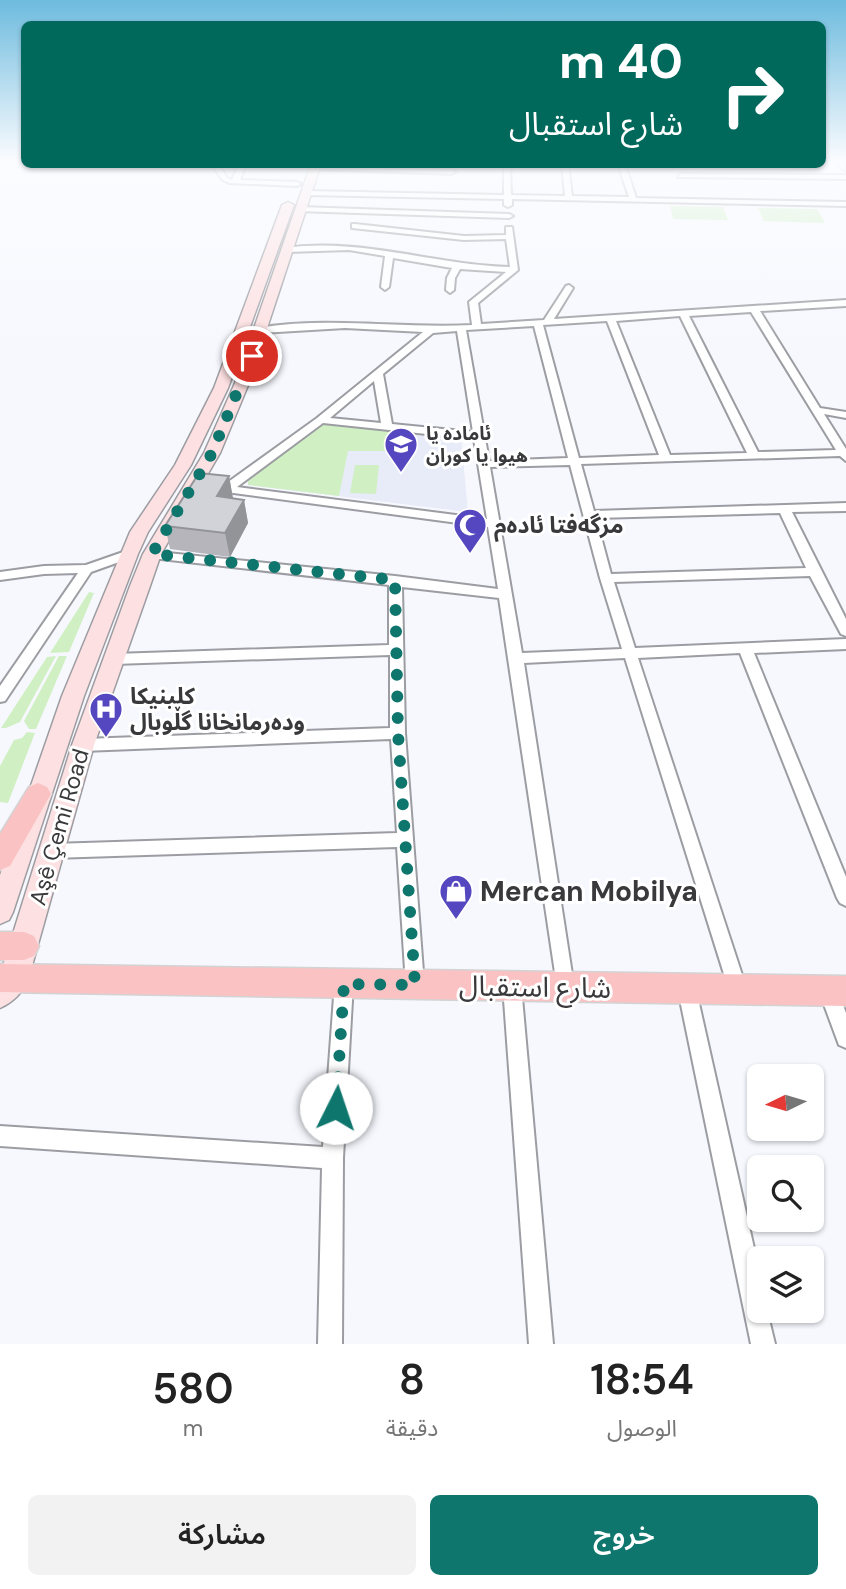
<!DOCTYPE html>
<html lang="ar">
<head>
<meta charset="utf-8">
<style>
	:root { --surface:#fff; --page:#f2f2f2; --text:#222; --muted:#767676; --accent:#0f766e }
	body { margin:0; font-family:"DM Sans","Noto Sans Arabic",sans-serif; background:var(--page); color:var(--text); direction:rtl; height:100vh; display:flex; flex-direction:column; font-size:26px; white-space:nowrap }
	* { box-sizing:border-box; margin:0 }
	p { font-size:23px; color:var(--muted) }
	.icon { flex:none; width:38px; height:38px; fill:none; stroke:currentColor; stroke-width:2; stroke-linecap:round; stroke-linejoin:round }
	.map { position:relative; height:1344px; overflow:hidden; direction:ltr }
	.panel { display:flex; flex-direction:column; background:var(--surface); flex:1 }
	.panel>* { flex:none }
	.guide { position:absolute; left:21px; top:21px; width:805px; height:147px; border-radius:10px; box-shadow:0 2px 5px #0004; direction:rtl; background:#00695c; color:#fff; overflow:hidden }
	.needle { width:46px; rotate:265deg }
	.tools { position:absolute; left:747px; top:1064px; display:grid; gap:14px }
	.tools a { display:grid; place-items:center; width:77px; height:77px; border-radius:10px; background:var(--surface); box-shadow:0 2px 5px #0004; font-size:35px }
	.pin { position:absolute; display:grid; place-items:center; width:60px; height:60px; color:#fff; margin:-30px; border:4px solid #fff; border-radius:50%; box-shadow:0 2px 7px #0007 }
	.me { position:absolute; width:77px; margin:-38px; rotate:4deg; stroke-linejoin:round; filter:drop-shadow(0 0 5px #0008) }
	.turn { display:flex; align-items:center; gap:24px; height:147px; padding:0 28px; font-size:32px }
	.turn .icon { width:91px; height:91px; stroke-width:2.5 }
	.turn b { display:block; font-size:49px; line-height:60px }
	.eta { display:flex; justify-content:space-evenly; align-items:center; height:119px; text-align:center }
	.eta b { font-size:42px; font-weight:600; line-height:49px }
	.button { display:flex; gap:14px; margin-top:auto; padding:14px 28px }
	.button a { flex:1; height:80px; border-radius:10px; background:var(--accent); color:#fff; font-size:28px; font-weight:600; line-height:80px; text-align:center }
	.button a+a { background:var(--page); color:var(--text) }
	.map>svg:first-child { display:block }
</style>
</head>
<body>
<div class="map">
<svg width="846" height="1344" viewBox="0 0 846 1344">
	<rect width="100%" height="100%" fill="#f7f8fe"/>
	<path fill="#e8ebf8" d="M321 424 461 437 468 512 248 485V481Z"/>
	<path fill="#d0f0c4" d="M670 206 723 207 728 220 673 219Z
		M758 208 817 209 825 223 764 221Z
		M321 424 405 431 402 443 387 444V451H348L339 496 248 485V481Z
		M355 465H379L376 494 350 493Z
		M89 592 94 593 69 652 50 653Z
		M56 656 20 722 6 728H1L47 657Z
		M59 656H67L36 729H29L24 721Z
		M27 732 35 733 8 803 0 802V766L14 740 22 738Z"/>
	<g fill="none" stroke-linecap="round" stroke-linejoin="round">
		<defs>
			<path id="street" d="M837 163H843L846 171Z
				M211 164H218L227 178 232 180 239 164H246L240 180 297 182 301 184 297 186 229 183 223 180Z
				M504 164H510L511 195 565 196 562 164H568L572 196 629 197 618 164H625L636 198 846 202V206L512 199V205L508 207 504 205V199L307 195 303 193 307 191 504 195Z
				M314 166 452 170 455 172 452 174 312 169Z
				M680 174 846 175V179L678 177Z
				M300 207 509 214 513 216 509 218 297 211 296 209Z
				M355 224 464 236 506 235V227H512L518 270 478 303 481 324 544 320 566 286 569 285 573 288 554 319 846 300V306L760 311 820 408 846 412V418L824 414 846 449V461L840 456 581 464 594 511 846 503V511L792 512 846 619V636L841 634 810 576 614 582 635 648 846 639V649L754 653 846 877V906L840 903 837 898 740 653 638 658 747 990 745 996 738 999 731 996 729 990 625 658 524 663 574 987 572 993 565 996 558 993 499 598 402 587 405 733 424 985 422 991 415 994 408 991 406 985 397 847 52 858 46 856 44 851 46 846 52 844 397 833 391 739 83 751 78 749 75 745 78 741 83 739 390 728V655L114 664 107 659 114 654 389 645V585L152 558 148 557 146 554 148 551 395 576 498 589 488 527 226 492 210 489 208 487 214 484 224 485 317 418 423 332 345 328 261 333 256 330 258 328C329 316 401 329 472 325L469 302 506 272 460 269 455 278 454 290 450 293 446 290 447 278 452 268 393 258 389 287 385 290 381 287 385 256 349 250 287 252H284V248C360 237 434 265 510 267L506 239 464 240 352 228V224ZM751 312 836 450 758 452 689 316ZM680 316 747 453 670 455 616 321ZM607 321 659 455 579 458 543 325ZM534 326 568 458 489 461 466 330ZM457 331 473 432 392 424 383 374 433 333ZM374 381 381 423 330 418ZM323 423 474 439 487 519 237 487ZM570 465 600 578 622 649 522 653 490 467ZM780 513 806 568 611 574 596 518Z
				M129 550 133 551 135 554 133 557 91 572 5 701 0 702V686L78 573 44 574 0 580V572L44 566 86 565Z
				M344 974 351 977 353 983 343 1158 342 1344H318L322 1168 0 1146V1126L323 1147 335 983 337 977Z
				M512 977 519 980 521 986 553 1344H529L503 986 505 980Z
				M687 981 694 984 696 990 760 1275V1311H767L775 1344H751L678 990 680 984Z
				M828 982 835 985 846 1013V1048L839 1045 819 991 821 985Z"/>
			<path id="secondary" d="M311 164H321L249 383 220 453 161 554 150 586 94 745 28 980C22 993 13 1002 0 1008V975L72 745 130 586 143 554 204 453 235 383Z
				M288 202 294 205 228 388 191 465 148 532 138 554 84 696 13 912 9 920 0 924V875L62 696 130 532 175 465 214 388 282 205Z"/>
			<path id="primary" d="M38 783 47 787 51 794 10 866 0 870V834L29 787Z
				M0 932H24L34 936 39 946 34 956 24 960H0Z
				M0 964 846 976V1006L0 992Z"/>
		</defs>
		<use href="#street" stroke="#9c9da2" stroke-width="4"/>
		<use href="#secondary" stroke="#9c9da2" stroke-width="3"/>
		<use href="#primary" stroke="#d3d3d4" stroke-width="3"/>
		<use href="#street" fill="#fff" fill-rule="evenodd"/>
		<use href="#secondary" fill="#fde0e1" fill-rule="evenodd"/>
		<use href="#primary" fill="#fac2c3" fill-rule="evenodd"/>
	</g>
	<path fill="#b5b5bb" d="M229 476 233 498 244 500 248 523 230 557 170 549 165 526Z"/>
	<path fill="#939498" d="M229 476 233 499 217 496Z
		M244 500 248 523 230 557 225 533Z"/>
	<path fill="#d2d3d9" stroke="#939498" stroke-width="2" d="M199 473 229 476 217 496 244 500 225 533 165 526Z"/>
	<linearGradient id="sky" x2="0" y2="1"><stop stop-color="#6dbbde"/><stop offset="0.46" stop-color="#fbfcff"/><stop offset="1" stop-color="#fbfcff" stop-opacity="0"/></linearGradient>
	<rect width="846" height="351" fill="url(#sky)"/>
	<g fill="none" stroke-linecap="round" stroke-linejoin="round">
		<path stroke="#0f766e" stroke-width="12" stroke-dasharray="0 21.6" d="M252 356 212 453 152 554 395 580 398 733 415 985 344 984 336 1108"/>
	</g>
	<defs>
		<symbol id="school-pin" viewBox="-11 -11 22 30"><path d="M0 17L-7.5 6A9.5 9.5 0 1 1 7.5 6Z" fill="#5547bf" stroke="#fff"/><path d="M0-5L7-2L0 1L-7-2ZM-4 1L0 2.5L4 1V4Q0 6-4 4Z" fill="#fff"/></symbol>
		<symbol id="mosque-pin" viewBox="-11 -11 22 30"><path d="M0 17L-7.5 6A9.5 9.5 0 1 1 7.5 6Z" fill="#5547bf" stroke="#fff"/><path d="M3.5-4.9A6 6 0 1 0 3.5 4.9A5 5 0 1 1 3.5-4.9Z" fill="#fff"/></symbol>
		<symbol id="hospital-pin" viewBox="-11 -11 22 30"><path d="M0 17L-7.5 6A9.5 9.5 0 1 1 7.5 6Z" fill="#5547bf" stroke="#fff"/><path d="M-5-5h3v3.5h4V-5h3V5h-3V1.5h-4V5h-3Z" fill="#fff"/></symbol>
		<symbol id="shop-pin" viewBox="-11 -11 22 30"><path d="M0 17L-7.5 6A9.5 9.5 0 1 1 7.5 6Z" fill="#5547bf" stroke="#fff"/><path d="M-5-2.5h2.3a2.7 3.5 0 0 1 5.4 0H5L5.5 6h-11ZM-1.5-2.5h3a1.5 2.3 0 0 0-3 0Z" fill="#fff"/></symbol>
	</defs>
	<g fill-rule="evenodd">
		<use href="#school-pin" x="382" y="425" width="38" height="52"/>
		<use href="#mosque-pin" x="451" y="506" width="38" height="52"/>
		<use href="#hospital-pin" x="87" y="690" width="38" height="52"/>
		<use href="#shop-pin" x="437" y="872" width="38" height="52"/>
	</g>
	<g text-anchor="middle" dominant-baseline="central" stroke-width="6" stroke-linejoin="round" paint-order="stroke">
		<g font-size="19" font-weight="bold" fill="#39393b" stroke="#fff" text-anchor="start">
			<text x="426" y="433">ئاماده یا<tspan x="426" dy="22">هیوا یا کوران</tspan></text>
		</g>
		<g font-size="23" font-weight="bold" fill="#39393b" stroke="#fff" text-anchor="start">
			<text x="494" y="525">مزگەفتا ئادەم</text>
			<text x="130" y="696">کلینیکا<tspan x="130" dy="26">ودەرمانخانا گڵوبال</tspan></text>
		</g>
		<g font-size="23" fill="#39393b" stroke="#fff">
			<text transform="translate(59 827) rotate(-74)">Aşê Çemi Road</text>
		</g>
		<g font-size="28" font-weight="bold" fill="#39393b" stroke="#fff" text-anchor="start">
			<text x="480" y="891">Mercan Mobilya</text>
		</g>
		<g font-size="28" fill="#39393b" stroke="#fff">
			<text transform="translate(535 987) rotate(1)">شارع استقبال</text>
		</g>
	</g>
</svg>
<div class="tools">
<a><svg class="needle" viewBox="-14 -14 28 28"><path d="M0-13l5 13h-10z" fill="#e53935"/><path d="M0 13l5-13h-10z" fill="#767676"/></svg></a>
<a><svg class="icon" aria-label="search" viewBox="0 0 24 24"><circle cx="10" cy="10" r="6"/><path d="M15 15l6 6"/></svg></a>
<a><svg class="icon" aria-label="layers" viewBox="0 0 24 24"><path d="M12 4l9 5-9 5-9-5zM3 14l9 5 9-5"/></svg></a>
</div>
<div class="pin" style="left:252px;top:356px;background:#d93025"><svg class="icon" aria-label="arrive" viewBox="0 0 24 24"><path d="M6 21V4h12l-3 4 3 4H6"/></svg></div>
<svg class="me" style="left:336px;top:1108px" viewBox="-20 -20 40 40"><circle r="19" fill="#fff"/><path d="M0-13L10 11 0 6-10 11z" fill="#0f766e"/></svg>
<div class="guide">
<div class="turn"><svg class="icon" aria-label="right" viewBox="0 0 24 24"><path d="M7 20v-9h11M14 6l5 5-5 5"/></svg><div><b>40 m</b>شارع استقبال</div></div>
</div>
</div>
<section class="panel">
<div class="eta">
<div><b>18:54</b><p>الوصول</p></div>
<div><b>8</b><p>دقيقة</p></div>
<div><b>580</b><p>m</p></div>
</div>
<div class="button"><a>خروج</a><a>مشاركة</a></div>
</section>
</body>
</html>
